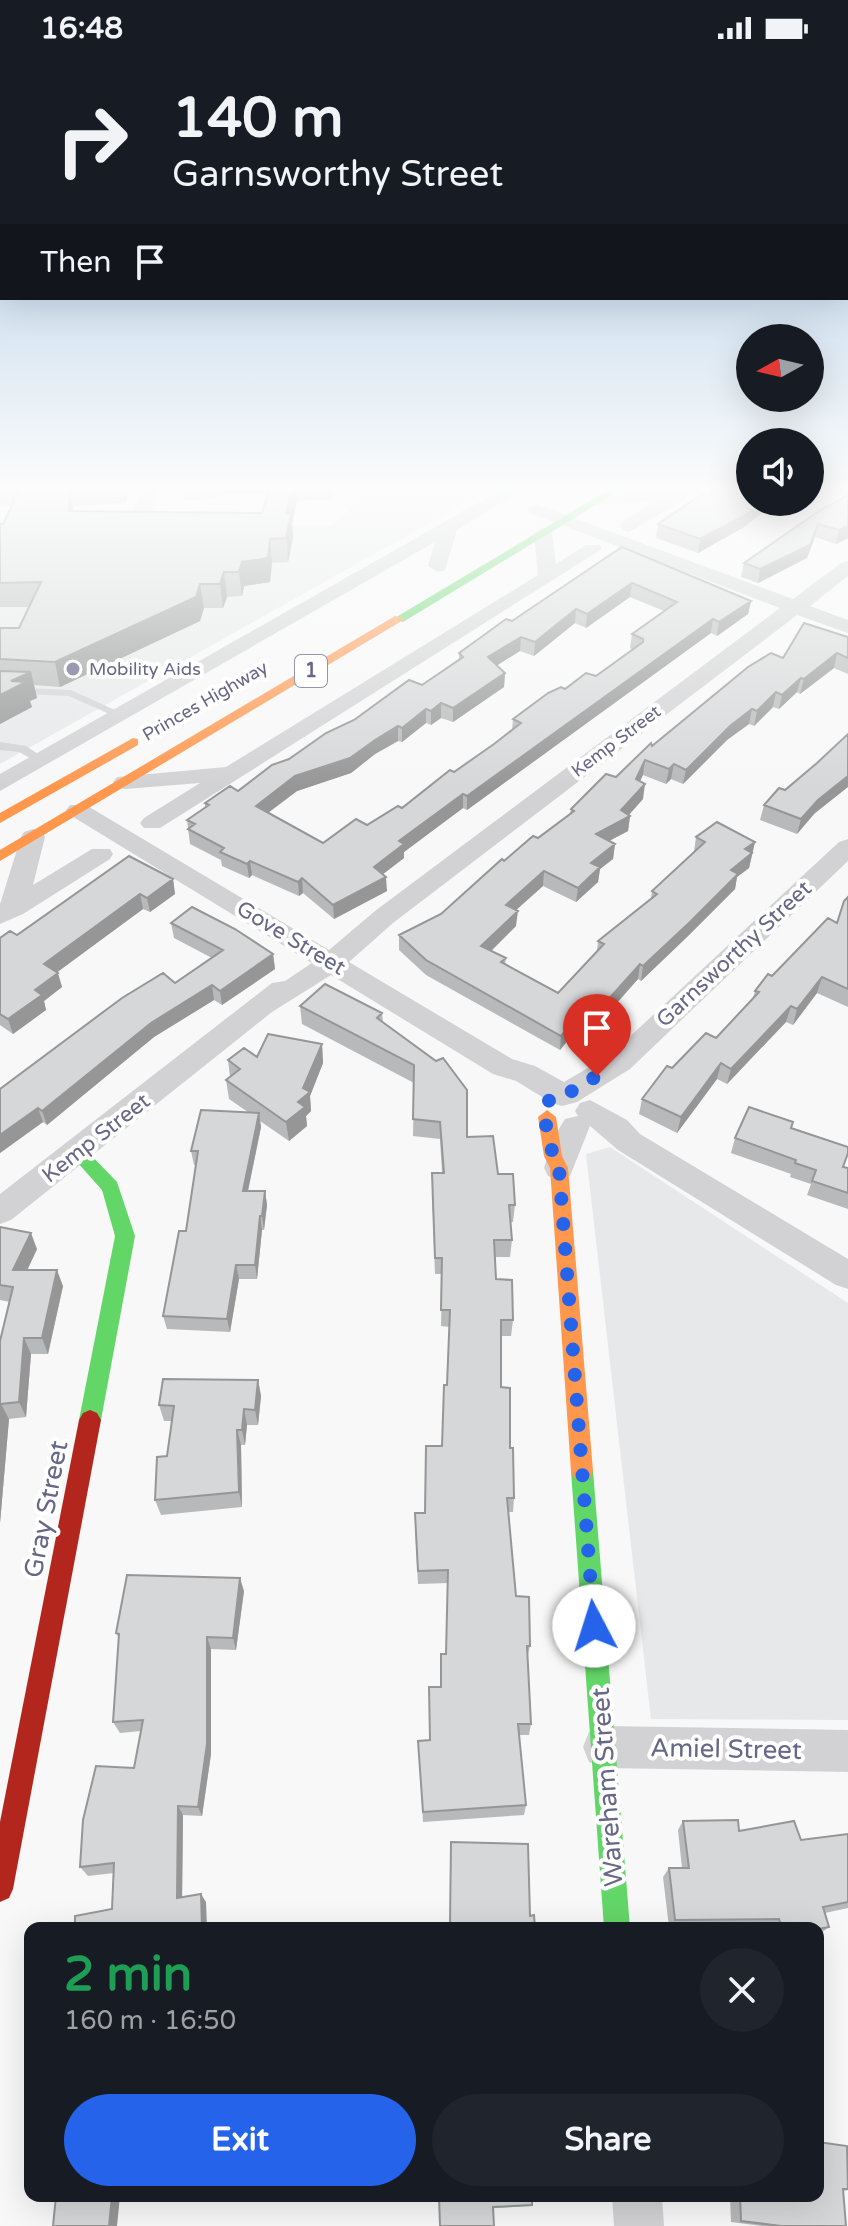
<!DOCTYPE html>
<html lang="en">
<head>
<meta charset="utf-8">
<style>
	:root { --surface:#171b24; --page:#20242c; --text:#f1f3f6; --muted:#9ea1a6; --accent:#2563eb }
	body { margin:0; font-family:"Varela Round",sans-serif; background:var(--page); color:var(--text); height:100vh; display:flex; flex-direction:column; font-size:30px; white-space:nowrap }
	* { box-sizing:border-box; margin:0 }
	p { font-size:26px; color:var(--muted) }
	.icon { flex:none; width:44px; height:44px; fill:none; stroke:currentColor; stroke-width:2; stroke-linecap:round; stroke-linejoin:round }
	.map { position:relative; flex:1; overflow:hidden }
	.panel { position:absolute; left:24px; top:1866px; width:800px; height:280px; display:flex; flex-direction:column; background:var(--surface); border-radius:16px; box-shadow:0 8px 32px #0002 }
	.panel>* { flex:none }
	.guide { position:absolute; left:0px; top:0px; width:848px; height:244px; box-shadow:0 8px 32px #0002; background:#171b24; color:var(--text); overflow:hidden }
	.needle { width:52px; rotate:262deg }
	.buttons { position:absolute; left:736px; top:268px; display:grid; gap:16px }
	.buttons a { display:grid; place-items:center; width:88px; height:88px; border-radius:50%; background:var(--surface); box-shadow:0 8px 32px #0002; font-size:40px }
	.pin { position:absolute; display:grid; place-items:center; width:68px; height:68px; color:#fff; margin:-82px -34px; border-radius:50% 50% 50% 0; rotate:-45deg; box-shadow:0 0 8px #0007 }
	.pin .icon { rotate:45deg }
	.me { position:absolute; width:88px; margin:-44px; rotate:355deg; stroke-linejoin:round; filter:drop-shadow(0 0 6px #0008) }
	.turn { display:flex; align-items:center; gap:28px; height:168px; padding:0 40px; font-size:36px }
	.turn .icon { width:104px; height:104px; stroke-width:2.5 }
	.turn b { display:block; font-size:56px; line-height:68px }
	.then { display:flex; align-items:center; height:76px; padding:0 40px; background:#0003; gap:16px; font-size:30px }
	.round { display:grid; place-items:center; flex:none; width:84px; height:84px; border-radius:42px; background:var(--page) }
	.head { display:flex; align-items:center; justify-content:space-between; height:136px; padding:0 40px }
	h1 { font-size:48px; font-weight:700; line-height:60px; color:#1e9e55 }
	.action { display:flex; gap:16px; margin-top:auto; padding:16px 40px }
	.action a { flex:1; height:92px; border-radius:48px; background:var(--accent); color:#fff; font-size:32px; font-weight:700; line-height:92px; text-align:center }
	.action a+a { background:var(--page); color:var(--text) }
	.status { display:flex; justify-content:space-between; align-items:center; height:56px; padding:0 40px; background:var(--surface); direction:ltr }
	.status svg { height:22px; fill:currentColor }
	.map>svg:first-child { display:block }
</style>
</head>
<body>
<div class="status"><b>16:48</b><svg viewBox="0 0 49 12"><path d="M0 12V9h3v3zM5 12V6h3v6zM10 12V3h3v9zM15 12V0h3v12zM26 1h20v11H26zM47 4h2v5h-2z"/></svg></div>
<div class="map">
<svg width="848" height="2170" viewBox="0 0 848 2170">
	<rect width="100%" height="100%" fill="#f7f8f7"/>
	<path fill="#e7e8e9" d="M374 430H422L476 441 0 708V465L332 470Z
		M610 1091 848 1247V1664L651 1663 586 1098Z"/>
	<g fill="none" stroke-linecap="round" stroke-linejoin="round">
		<path fill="#d2d2d4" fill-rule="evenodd" d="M0 631 71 634 126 659 116 661 69 640 0 637Z
			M0 686 26 690 47 704 41 708 19 696 0 694Z"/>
		<path fill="#d2d2d4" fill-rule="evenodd" d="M142 430H160L149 461 140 466 131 461Z
			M508 430H529L457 474 445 514 438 516 428 510 435 486 0 735V718Z
			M681 433 690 438 687 442 629 476 622 474 620 470 622 466 656 445 599 449 590 444 599 439Z
			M536 448 793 543 841 507 848 505V520L810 550 848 564V577L797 559 393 867 349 906 512 1003 535 1010 564 1026 610 999 839 786 848 783V805L630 1013 577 1046 562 1050 552 1047 516 1025 493 1018 331 919 272 956 11 1164 0 1168V1138L272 927 285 925 312 907 70 759 66 754 70 749H86L329 894 375 855 780 552 530 457 527 453Z
			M543 471 552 477 556 508 586 489H600L602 493 160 772H144L140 767 144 762 200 727 125 733 117 731 113 726 117 721 226 711 538 519 534 477Z
			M33 773 42 776 45 781 33 829 92 793H110L113 798 110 803 23 858 0 868V848L21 781 24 776Z
			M590 1044 627 1064 640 1078 848 1203V1233L836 1229 618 1094 590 1070 570 1120 559 1124 548 1120 544 1112 554 1081 565 1063 578 1060 575 1055 580 1047Z
			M604 1670 848 1674V1716L604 1712 589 1706 583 1691 589 1676Z
			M612 2140H662L664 2170H614Z"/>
		<path fill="#63d668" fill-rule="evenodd" d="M615 430H627L403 566 393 563Z
			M78 1090 84 1092 117 1126 135 1180 101 1364 97 1371 90 1374 83 1371 79 1364 115 1180 102 1134 69 1097 72 1092Z
			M582 1405 590 1408 593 1415 630 1872H604L571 1415 574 1408Z"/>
		<path fill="#ff974d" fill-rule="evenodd" d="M395 560 405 563 0 805V794Z
			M133 682 138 683V689L0 767V757Z
			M547 1054 556 1061 562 1100 568 1112 593 1415 590 1422 582 1425 574 1422 571 1415 550 1112 544 1100 538 1061Z"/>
		<path fill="#b3261e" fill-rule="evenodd" d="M90 1354 97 1357 101 1364 13 1833 9 1842 0 1846V1766L79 1364 83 1357Z"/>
	</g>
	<path fill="#b8b9ba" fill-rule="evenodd" d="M0 430H17L15 443 21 430H131L125 447 73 450V455L262 457 268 438 217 439V442L185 444 183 430H333L334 443 297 445 292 467 293 481 288 506 272 507 270 526 244 530 242 540 227 541 223 552H204L200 565 60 631 34 629 37 642 30 645 32 651 0 668V572H19L29 551H0V468H3L12 449 0 450Z
		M848 439V482L836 488 815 481 807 502 758 527 741 521 744 507 825 452Z
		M750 446H776L744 471 698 497 656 482 658 468Z
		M622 491 751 545 748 558 717 580 711 577 467 754 463 752 404 796V802L383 818 387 835 334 863 303 837 299 840 252 819 249 822 222 810 221 804 190 788 187 764 205 752V747L238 735 354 664 422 629 459 604V597L512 565ZM630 541 664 555 632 578 630 592 633 594 596 620 565 633 513 663 512 674 494 688 402 752 367 769 323 787 268 757 297 735 351 717 375 698 398 685 402 686 426 667 431 669 441 662 453 666 504 631 505 617 497 609 520 595 534 600 575 567 586 572Z
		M848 581V618L834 612 800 638 797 636 779 653 773 651 754 670 749 668 727 684 683 728 671 723 666 728 643 719 640 725 643 743 629 759 630 760 628 775 609 785 615 788 613 803 600 813 598 826 576 846 543 830 516 854V870L491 895 506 902 505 908 558 937 597 895 598 885 651 843 652 835 694 796 696 781 755 786 749 812 737 821 735 833 687 881 641 925 638 923 600 966 599 973 585 990 569 983 560 994 426 919 399 894V879L441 858 504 805 570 758 571 753 616 721 652 690 783 602Z
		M817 707 814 758 797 778 760 764 764 749 785 734Z
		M173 823 175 838 150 856 143 853 57 916 62 931 44 945 46 954 13 978 0 969V882L17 879Z
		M848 841V951L817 937 793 969 786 966 727 1028 717 1023 677 1077 639 1058 642 1043 672 1012 716 982 753 942 755 935 772 920 837 867Z
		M171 867 273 898 275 913 222 949 214 944 154 981 47 1069 43 1066 0 1097V1033L175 927 212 902 174 882Z
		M300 950 382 957 383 966 467 1081 498 1118 515 1149 513 1166H510L512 1184 510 1201H495L496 1223 513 1264 511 1280H501V1331L510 1392 514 1442 513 1456H508L516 1540 530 1590 527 1603 531 1668 529 1679H519L526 1749 524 1759 423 1766 419 1696 430 1685 441 1631 446 1598 448 1527 418 1528 415 1471 425 1457 442 1390 447 1329 449 1271 441 1270 442 1218H435L432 1134V1117H442L440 1083 413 1080 414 1027 302 968Z
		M322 988 323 1007 310 1040 311 1055 306 1060 307 1070 289 1085 260 1065 261 1071 248 1135H265L267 1149 264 1174H262L257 1223H239L230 1276 167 1273 163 1260 186 1175 196 1109H194L191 1095 248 1056 229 1043 226 1024 230 1021 228 1004 257 1001Z
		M792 1072 843 1111 848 1112V1153L807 1139 811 1128 790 1121 791 1118 731 1097 735 1082Z
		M0 1171 37 1193 27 1214 63 1230 48 1298H31L26 1361 9 1363 0 1467V1285L10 1246 0 1244Z
		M258 1324 261 1340 258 1369H247L245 1389H241L242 1451 161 1459 155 1444 167 1400 172 1365H164L159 1349Z
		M244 1535 236 1594 211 1593V1698L202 1760 183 1759 182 1841 206 1846 112 1853 114 1817 88 1820 80 1811 134 1712 141 1675 120 1677 113 1666 119 1582 116 1577Z
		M683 1765 801 1784 848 1778V1852L825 1857 829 1871 818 1879V1872H771V1870L669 1871 663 1821 669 1812H682L678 1774Z
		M848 2098V2134L843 2135 846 2170H762L731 2166 730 2140H818Z
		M439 2140 532 2149 530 2150 493 2152Z"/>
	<path fill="#969697" d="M9 430H17L13 449Z
		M69 430 73 450 74 479 69 455Z
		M122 430H131L125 447Z
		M293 430H296L297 445 292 467 293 481 288 506 286 457Z
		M762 446H776L744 471 698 497 700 483Z
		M818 468 815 481 807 502 758 527 760 513Z
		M848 470V482L836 488 839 474Z
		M270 483 272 507 270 526 244 530 242 540 239 516 242 506Z
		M224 516 227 541 223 552 220 528Z
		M632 527 630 541 586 572 587 558Z
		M200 528 204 552 200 565 60 631 55 606Z
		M751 545 748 558 717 580 719 566Z
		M576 553 575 567 534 600 535 586Z
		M713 563 711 577 467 754V740Z
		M521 581 520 595 488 615V601Z
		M837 597 834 612 800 638 804 623Z
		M31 616 37 642 30 645 32 651 0 668V639L11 625Z
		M505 617 504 631 453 666V652Z
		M801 622 797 636 779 653 782 639Z
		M776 636 773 651 754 670 757 655Z
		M441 647V662L431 669V655Z
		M426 653V667L402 686V672Z
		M752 653 749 668 727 684 683 728 686 714 730 670Z
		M398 670V685L375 698 351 717 297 735 257 765 256 750 295 720 375 684Z
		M645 704 643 719 634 738 636 723Z
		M674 708 671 723 666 728 669 713Z
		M848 720V731L814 758 797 778 801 763 818 744Z
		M645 728 643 743 625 763 630 760 628 775 594 793 596 778Z
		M463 738V752L404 796V802L374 825V811L399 785Z
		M755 786 749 812 737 821 735 833 687 881 641 925 643 910 731 814 745 793Z
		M615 788 613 803 600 813 598 826 576 846 578 832 591 807Z
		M250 805 252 819 249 822 247 808Z
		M544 815 543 830 505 864 506 849Z
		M386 821 387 835 334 863 333 849Z
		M302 822 303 837 299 840 298 826Z
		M173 823 175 838 150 856 147 842Z
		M140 838 143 853 48 923 44 908Z
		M518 855 516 870 481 905V890Z
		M273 898 275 913 222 949 220 935Z
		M640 908 638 923 600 966 599 973 585 990 587 975 597 956Z
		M58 917 62 931 44 945 46 954 13 978 8 963 35 934Z
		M822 921 817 937 793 969 797 953Z
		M212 929 214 944 154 981 47 1069 42 1055 151 967Z
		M791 950 786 966 727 1028 731 1013Z
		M571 968 569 983 560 994 561 980Z
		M322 988 323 1007 310 1040 311 1055 306 1060 307 1070 289 1085 286 1066 298 1046Z
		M721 1007 717 1023 677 1077 681 1061Z
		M38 1052 43 1066 0 1097V1079Z
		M259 1057 261 1071 245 1149 243 1135Z
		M265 1135 267 1149 264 1174 262 1160Z
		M260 1160 262 1174 257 1223 255 1209Z
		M31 1177 37 1193 20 1230 13 1214Z
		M236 1209 239 1223 230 1276 227 1263Z
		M57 1214 63 1230 48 1298 42 1282Z
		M24 1282 31 1298 26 1361 19 1346Z
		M258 1324 261 1340 258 1369 255 1354Z
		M1 1348 9 1363 0 1467V1363Z
		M244 1353 247 1369 245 1389 242 1374Z
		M237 1374 241 1389 242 1451 239 1436Z
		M240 1522 244 1535 236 1594 233 1582Z
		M207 1581 211 1593V1698L202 1760 198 1751Z
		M178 1750 183 1759 182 1850 177 1842Z
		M201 1838 206 1846 207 1872H202Z
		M112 2140H120L117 2170H109Z"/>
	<path fill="#d6d7d8" stroke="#969697" stroke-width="2" fill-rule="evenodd" d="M21 430H69V455L262 457 270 430H293L286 457 291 458 286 482 270 483 268 502 242 506 239 516H224L220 528H200L196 541 55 606 0 603V572H19L41 526 0 527V468H3Z
		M714 430H750V446H762L747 458 700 483 658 468Z
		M848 439V470L839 474 818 468 810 489 760 513 744 507 826 450 825 452Z
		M622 491 751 545 719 566 713 563 467 740 463 738 399 785 404 788 374 811 386 821 333 849 302 822 298 826 250 805 247 808 220 796 224 792 188 773 195 768 187 764 209 749 205 747 230 730 238 735 272 709 289 703 326 677 354 664 409 624 422 629 463 601 459 597 506 563 512 565ZM632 527 677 546 632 578 643 583V586L596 620 586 617 565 633 561 631 548 637 513 663 521 667 494 688 454 716 450 714 402 752 398 750 367 769 356 763 323 787 256 750 295 720 350 702 375 684 398 670 402 672 426 653 431 655 441 647 453 652 505 617 488 601 521 581 535 586 576 553 587 558Z
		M804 567 848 581V602L837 597 804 623 801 622 782 639 776 636 757 655 752 653 730 670 686 714 674 708 669 713 645 704 636 723 645 728 621 754 630 760 596 778 615 788 591 807 600 811 578 832 544 815 506 849 518 855 481 890 506 902 501 906 558 937 604 888 598 885 657 838 652 835 705 786 696 781 717 766 755 786 745 793 752 797 731 814 738 818 690 866 643 910 640 908 597 956 601 958 587 975 571 968 561 980 426 904 399 879 441 858 502 803 504 805 533 780 538 782 574 755 571 753 606 718 616 721 651 687 652 690 748 611 771 597 783 602Z
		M0 615 31 616 11 625 26 626 0 639Z
		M848 678V720L818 744 801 763 764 749 779 732 785 734 817 707Z
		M129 800 173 823 147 842 140 838 44 908 58 917 35 934 42 939 8 963 0 958V882L10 875 17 879Z
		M848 841V933L822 921 797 953 791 950 731 1013 721 1007 681 1061 642 1043 667 1010 672 1012 706 977 716 982 759 936 755 935 768 918 772 920 828 862 837 867 844 845Z
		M192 851 235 873 273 898 220 935 212 929 151 967 42 1055 38 1052 0 1079V1033L122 942 163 917 175 927 223 894 171 867Z
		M325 928 382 957 377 962 436 1005 443 1002 467 1034V1081L493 1080 498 1118H513L515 1149H509L512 1184H494L496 1223 512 1224 513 1264H501V1331L510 1332V1392H513L514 1442H507L516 1540 529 1541 530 1590H527L531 1668H518L526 1749 423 1756 418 1685 430 1684 429 1631H441V1598H446L448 1514 418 1515 415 1457H425L426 1390H442L444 1329H447L450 1254H441L442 1202H435L432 1117H444L440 1066 413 1063 414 1009 300 950Z
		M268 978 322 988 303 1032 310 1036 298 1046 305 1051 286 1066 226 1024 240 1013 228 1004 244 992 257 1001Z
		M749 1051 793 1066 791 1072 848 1091V1097L843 1111 848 1112V1137L812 1125 816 1114 795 1107 796 1104 735 1082Z
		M201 1054 259 1057 243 1135H265L262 1160H260L255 1209H236L227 1263 163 1260 179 1175H186L198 1095H191Z
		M0 1171 31 1177 13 1214H57L42 1282H24L19 1346 1 1348 0 1363V1285L13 1231 0 1229Z
		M163 1323 258 1324 255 1354 244 1353 242 1374H237L239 1436 155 1444 157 1401 167 1400 174 1350 159 1349Z
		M127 1519 240 1522 233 1582 207 1581V1688L198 1751 178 1750 177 1842 201 1838 202 1872H75V1860L112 1853 114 1807 80 1811 83 1764 96 1710 134 1712 143 1664 113 1666 119 1578 116 1577Z
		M738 1764 739 1775 794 1765 801 1784 848 1778V1846L823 1851 829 1871 818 1873V1872H782L779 1863 675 1864 669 1812H689L683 1765Z
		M451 1786 528 1788 530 1860 534 1859 535 1872H447V1869L450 1868Z
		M818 2086 847 2090 848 2133H843L846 2170H781L741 2165 740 2140H818Z
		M56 2140H112L109 2170H53Z
		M439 2140H532V2149L493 2151 494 2170H440Z"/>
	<linearGradient id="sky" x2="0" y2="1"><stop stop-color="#a1c3e5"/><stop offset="0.59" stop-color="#fbfcfb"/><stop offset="1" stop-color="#fbfcfb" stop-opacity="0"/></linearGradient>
	<rect width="848" height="733" fill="url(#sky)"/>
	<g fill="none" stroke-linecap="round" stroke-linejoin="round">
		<path stroke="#2563eb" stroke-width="14" stroke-dasharray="0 25.2" d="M594 1570 559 1112C551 1096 539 1059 550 1043L567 1038 597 1020"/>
	</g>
	<circle fill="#999aaf" stroke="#fff" stroke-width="3" cx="73" cy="613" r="8"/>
	<g text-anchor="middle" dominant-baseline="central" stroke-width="8" stroke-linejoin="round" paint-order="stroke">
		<g font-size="18" fill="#676788" stroke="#fff" text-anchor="start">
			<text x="89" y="613">Mobility Aids</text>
		</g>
		<g font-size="18" fill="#676788" stroke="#fff">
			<text transform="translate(205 645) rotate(-30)">Princes Highway</text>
			<text transform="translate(616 685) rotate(-37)">Kemp Street</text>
		</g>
		<rect fill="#fff" stroke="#9595ac" stroke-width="2" x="295" y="599" width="32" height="32" rx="6"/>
		<g font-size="20" font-weight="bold" fill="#676788">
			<text x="311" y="615">1</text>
		</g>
		<g font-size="22" fill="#676788" stroke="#fff">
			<text transform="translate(291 882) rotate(31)">Gove Street</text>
			<text transform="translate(734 898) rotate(-43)">Garnsworthy Street</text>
			<text transform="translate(96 1082) rotate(-38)">Kemp Street</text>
		</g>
		<g font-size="26" fill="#676788" stroke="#fff">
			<text transform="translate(46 1453) rotate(-79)">Gray Street</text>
			<text transform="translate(726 1693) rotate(1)">Amiel Street</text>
			<text transform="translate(607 1731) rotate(-94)">Wareham Street</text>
		</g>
	</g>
</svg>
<div class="buttons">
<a><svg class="needle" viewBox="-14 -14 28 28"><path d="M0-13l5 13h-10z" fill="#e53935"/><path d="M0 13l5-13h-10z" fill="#9ea1a6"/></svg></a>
<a><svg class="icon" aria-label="sound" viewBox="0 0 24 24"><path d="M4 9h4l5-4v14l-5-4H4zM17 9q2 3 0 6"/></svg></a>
</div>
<div class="pin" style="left:597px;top:1020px;background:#d93025"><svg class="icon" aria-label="arrive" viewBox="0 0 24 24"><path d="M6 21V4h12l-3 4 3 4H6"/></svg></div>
<svg class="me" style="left:594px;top:1570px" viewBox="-20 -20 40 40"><circle r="19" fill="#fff"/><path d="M0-13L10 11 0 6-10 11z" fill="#2563eb"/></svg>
<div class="guide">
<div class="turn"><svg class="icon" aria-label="right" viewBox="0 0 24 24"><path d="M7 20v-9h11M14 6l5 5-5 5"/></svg><div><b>140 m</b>Garnsworthy Street</div></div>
<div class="then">Then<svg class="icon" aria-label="arrive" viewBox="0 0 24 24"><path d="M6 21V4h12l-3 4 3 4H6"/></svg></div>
</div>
<section class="panel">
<div class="head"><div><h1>2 min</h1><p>160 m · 16:50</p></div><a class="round"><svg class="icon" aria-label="close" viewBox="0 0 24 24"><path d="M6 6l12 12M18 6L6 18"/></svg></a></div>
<div class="action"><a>Exit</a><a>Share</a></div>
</section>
</div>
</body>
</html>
